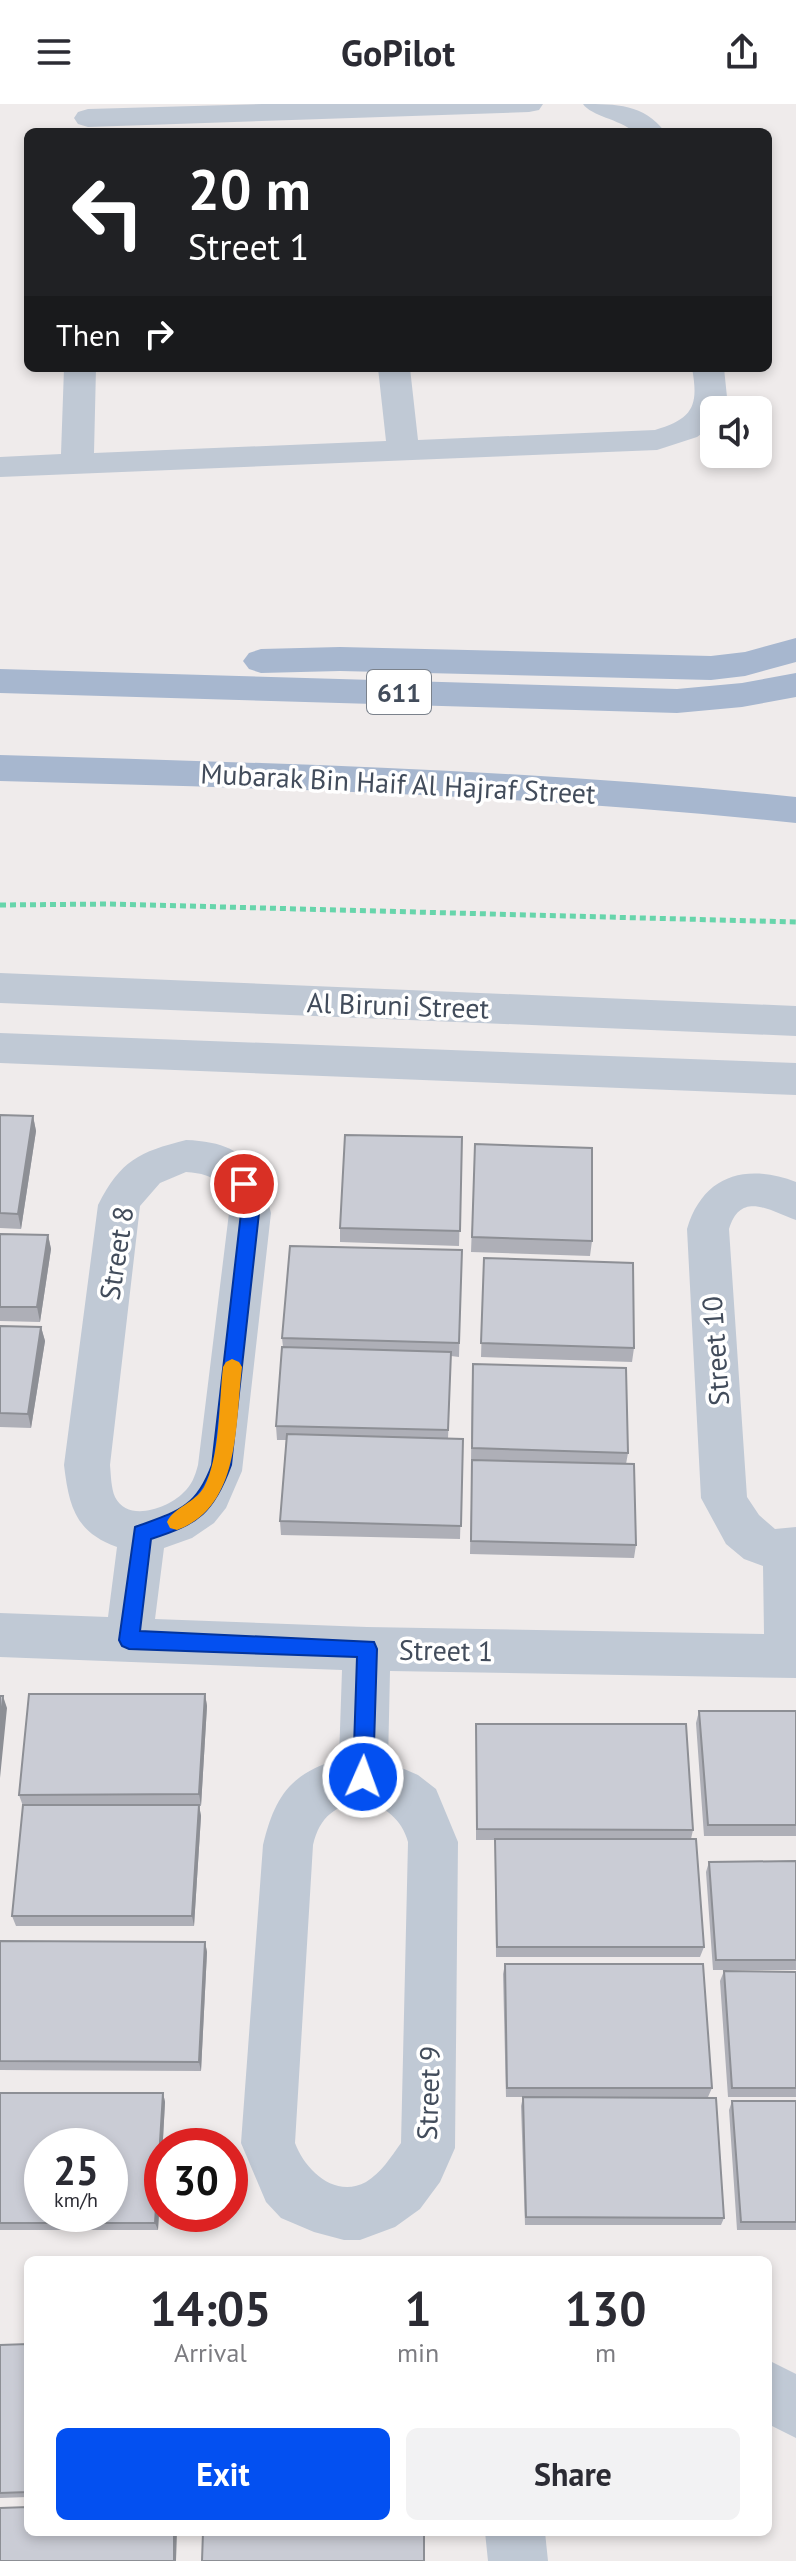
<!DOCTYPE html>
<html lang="en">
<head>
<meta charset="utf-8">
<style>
	:root { --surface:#fff; --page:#f2f2f3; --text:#2b2b33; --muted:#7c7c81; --accent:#0350f1 }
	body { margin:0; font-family:"PT Sans",sans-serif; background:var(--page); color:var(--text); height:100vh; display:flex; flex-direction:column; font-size:30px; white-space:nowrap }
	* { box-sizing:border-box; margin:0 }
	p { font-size:26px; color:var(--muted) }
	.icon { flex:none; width:44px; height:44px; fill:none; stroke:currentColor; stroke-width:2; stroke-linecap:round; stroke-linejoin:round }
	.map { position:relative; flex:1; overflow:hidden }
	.sheet { position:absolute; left:24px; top:2152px; width:748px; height:280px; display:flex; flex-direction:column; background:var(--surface); border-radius:12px; box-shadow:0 4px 12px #0003 }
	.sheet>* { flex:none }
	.top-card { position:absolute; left:24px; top:24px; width:748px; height:244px; border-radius:12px; box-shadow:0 4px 12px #0003; background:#202124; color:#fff; overflow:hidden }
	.tools { position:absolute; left:700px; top:292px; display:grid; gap:16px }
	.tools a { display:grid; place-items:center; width:72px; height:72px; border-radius:12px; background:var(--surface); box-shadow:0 4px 12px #0003; font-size:40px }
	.speed { position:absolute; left:24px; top:2024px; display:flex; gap:16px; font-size:40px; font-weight:700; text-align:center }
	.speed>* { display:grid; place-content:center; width:104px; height:104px; border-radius:50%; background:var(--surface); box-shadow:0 4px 12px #0003; line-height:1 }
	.speed small { font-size:20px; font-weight:400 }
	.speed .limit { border:12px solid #d22; background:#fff; color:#111 }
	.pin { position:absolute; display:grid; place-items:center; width:68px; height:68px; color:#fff; margin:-34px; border:4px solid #fff; border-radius:50%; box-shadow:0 2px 8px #0007 }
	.me { position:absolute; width:88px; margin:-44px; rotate:2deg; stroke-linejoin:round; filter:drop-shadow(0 0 6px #0008) }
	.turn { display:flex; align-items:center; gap:28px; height:168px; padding:0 32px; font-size:36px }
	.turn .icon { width:104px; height:104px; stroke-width:2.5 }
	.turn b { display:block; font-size:56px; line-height:68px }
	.then { display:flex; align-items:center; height:76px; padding:0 32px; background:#0003; gap:16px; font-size:30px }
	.eta { display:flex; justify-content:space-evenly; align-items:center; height:136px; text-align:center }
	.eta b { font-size:48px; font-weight:800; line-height:56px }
	.action { display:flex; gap:16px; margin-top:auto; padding:16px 32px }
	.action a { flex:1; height:92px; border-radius:12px; background:var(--accent); color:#fff; font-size:32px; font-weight:800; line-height:92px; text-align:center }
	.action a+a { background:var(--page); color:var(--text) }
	header { display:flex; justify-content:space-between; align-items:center; height:104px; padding:0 32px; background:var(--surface); font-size:36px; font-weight:800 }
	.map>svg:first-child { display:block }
</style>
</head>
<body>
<header><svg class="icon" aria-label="menu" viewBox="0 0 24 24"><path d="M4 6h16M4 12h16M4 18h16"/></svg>GoPilot<svg class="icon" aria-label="share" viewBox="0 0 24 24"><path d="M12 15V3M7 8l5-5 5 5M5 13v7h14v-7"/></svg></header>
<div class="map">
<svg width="796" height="2457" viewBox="0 0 796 2457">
	<rect width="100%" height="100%" fill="#efebeb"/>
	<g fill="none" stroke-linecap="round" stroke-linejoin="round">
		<path stroke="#67d5ab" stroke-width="5" stroke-dasharray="6 4" stroke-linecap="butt" d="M0 801 110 800 796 818"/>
		<path fill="#c0c9d5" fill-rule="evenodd" d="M262 0H543L539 6 529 8 88 23 78 20 74 14 78 8 88 5Z
			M583 0C616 0 644 0 665 28H634C619 15 591 12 583 0Z
			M64 264H96L94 349 386 337 378 264H410L418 336 655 326C693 315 699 302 692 264H724L727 293 723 306H714V321L697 333 657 346 0 373V353L61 350Z
			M0 869 796 902V932L0 899Z
			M0 929 796 959V991L0 959Z
			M186 1036C240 1038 258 1058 271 1109L242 1367 226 1404 214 1419 192 1434 164 1444 155 1515 367 1523 764 1530 763 1462 744 1455 726 1440 701 1394 687 1125C703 1071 746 1059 796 1078V1116C771 1108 741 1085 729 1125L747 1393 759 1411 775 1425 796 1423V1574L390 1567 388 1658 418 1671 436 1685 458 1738 455 2044 440 2078 420 2105 395 2123 360 2136H344L314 2128 281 2114 266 2098 241 2039 263 1741C275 1692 290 1670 339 1655L342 1566 0 1553V1509L108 1513 117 1443C75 1428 69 1402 64 1361L98 1101C121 1056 139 1048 186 1036ZM186 1068C218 1070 222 1080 229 1109L198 1361C195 1372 192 1381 183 1389 168 1404 128 1419 115 1393 111 1384 111 1371 110 1361L140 1102 160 1079ZM363 1696C385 1703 402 1715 408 1738L401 2039C391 2053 381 2069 366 2078 335 2095 305 2066 295 2039L313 1741C320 1712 335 1702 363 1696Z
			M768 2256 796 2270V2334L768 2320Z
			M485 2428H545L548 2457H488Z"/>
		<path fill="#a7b7cf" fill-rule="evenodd" d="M796 534V558L745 572 711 576 340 567 261 569 249 565 243 557 249 549 261 545 340 543 711 552 745 548Z
			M0 565 677 585 742 579 796 569V593L742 603 677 609 0 589Z
			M0 651C266 659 531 665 796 693V719C531 691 266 684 0 677Z"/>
	</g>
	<path fill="#aeafb7" d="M0 1011 33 1012 36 1027 21 1125 0 1124Z
		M462 1033 459 1142 340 1138V1124Z
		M475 1040 592 1137 590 1152 471 1148Z
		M0 1130 48 1131 51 1145 40 1218 0 1217Z
		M462 1146 459 1253 451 1252 448 1335H463L460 1435 281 1431 280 1417 286 1336H277L276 1322 283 1243 282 1234Z
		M484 1154 634 1244 632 1258 481 1253Z
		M0 1222 41 1223 45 1237 31 1324 0 1323Z
		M472 1274 628 1349 626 1360 636 1441 634 1454 470 1450 472 1358H471Z
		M205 1590 207 1602 201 1702H199L201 1712 194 1822H16L12 1812 23 1702 19 1691Z
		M699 1607H796V1732H704L696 1619Z
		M476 1620 693 1726 691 1735 704 1843 700 1853H496L495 1736H476Z
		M796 1757V1866H713L706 1768 709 1758Z
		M0 1837 205 1838 207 1848 201 1967 0 1966Z
		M505 1860 712 1984 708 1993H528L724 2114 721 2121H525L521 2002 523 1993H506L503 1870Z
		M724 1867 796 1868V1993H728L720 1877Z
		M0 1989H163L165 1998 158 2126H0Z
		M732 1997H796V2126H737L729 2006Z
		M28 2240V2393L0 2394V2241Z"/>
	<path fill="#8d8f95" d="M33 1012 36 1027 21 1125 18 1110Z
		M48 1131 51 1145 40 1218 37 1203Z
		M41 1223 45 1237 31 1324 28 1310Z
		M205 1590 207 1602 201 1702 199 1690Z
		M3 1592 7 1604 0 1674V1624Z
		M199 1701 201 1712 194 1822 192 1812Z
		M205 1838 207 1848 201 1967 199 1958Z
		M163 1989 165 1998 158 2126 155 2119Z
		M174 2428H177L176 2457H174Z"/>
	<path fill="#caccd5" stroke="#8d8f95" stroke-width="2" fill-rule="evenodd" d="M0 1011 33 1012 18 1110 0 1109Z
		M345 1031 462 1033 460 1127 340 1124Z
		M475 1040 592 1044V1137L472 1133Z
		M0 1130 48 1131 37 1203H0Z
		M290 1142 462 1146 459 1239 282 1234Z
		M484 1154 633 1159 634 1244 481 1239Z
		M0 1222 41 1223 28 1310 0 1309Z
		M282 1243 451 1248 448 1326 276 1322Z
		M473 1260 626 1264 628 1349 472 1344Z
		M287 1330 463 1335 461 1422 280 1417Z
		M472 1356 634 1360 636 1441 471 1437Z
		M29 1590H205L199 1690 19 1691Z
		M0 1592H3L0 1624Z
		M699 1607H796V1721H708Z
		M476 1620H686L693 1726 477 1725Z
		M23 1701H199L192 1812H12Z
		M495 1735H696L704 1843H497Z
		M796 1757V1856H716L709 1758Z
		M0 1837 205 1838 199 1958 0 1957Z
		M505 1860H703L712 1984H507Z
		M724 1867 796 1868V1984H732Z
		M0 1989H163L155 2119H0ZM42 2042H110V2110H42Z
		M523 1993 716 1994 724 2114 526 2113Z
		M732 1997H796V2118H741Z
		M28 2240V2388L0 2389V2241Z
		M28 2403V2428H174V2457H0V2404Z
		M203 2428H424V2457H202Z"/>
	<path fill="#0350f1" stroke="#02349d" stroke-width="2" d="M244 1073 253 1080 259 1109 231 1361C214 1408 199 1420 151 1435L140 1527 374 1538 377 1545 373 1673 370 1680 363 1683 356 1680 353 1673 357 1553 129 1545 122 1542 119 1536 135 1423C176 1408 196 1405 212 1361L241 1109 235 1080Z"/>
	<path fill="#f59e0b" d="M232 1255 239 1258 242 1263C235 1320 241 1403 177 1426L170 1424 167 1418C174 1403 195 1399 204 1383 220 1354 219 1297 223 1263L226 1258Z"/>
	<g text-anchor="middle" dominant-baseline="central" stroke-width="7" stroke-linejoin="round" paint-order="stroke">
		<rect fill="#fff" stroke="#7b828c" stroke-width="2" x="367" y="566" width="64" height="44" rx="6"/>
		<g font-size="26" font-weight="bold" fill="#424c5b">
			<text x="399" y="588">611</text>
		</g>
		<g font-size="28" fill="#424c5b" stroke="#fff">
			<text transform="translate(398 679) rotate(3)">Mubarak Bin Haif Al Hajraf Street</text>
			<text transform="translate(398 901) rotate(2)">Al Biruni Street</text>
			<text transform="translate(116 1149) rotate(-81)">Street 8</text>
			<text transform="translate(715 1247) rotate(-94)">Street 10</text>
			<text transform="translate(446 1546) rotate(1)">Street 1</text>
			<text transform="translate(428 1989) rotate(-88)">Street 9</text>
		</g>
	</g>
</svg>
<div class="tools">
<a><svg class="icon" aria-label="sound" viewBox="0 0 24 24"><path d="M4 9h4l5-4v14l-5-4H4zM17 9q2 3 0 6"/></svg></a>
</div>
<div class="speed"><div>25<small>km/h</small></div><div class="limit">30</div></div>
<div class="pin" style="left:244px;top:1080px;background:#d93025"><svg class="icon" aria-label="arrive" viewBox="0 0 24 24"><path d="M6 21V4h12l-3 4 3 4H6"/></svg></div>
<svg class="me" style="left:363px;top:1673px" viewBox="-20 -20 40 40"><circle r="17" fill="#0350f1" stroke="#fff" stroke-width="3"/><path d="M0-11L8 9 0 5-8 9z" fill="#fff"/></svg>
<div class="top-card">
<div class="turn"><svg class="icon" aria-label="left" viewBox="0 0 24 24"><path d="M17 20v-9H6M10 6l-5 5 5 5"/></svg><div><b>20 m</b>Street 1</div></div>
<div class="then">Then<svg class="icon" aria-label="right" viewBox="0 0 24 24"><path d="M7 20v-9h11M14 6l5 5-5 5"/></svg></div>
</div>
<section class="sheet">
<div class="eta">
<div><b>14:05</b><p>Arrival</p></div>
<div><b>1</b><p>min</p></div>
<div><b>130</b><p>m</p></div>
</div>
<div class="action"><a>Exit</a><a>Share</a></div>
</section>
</div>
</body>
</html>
